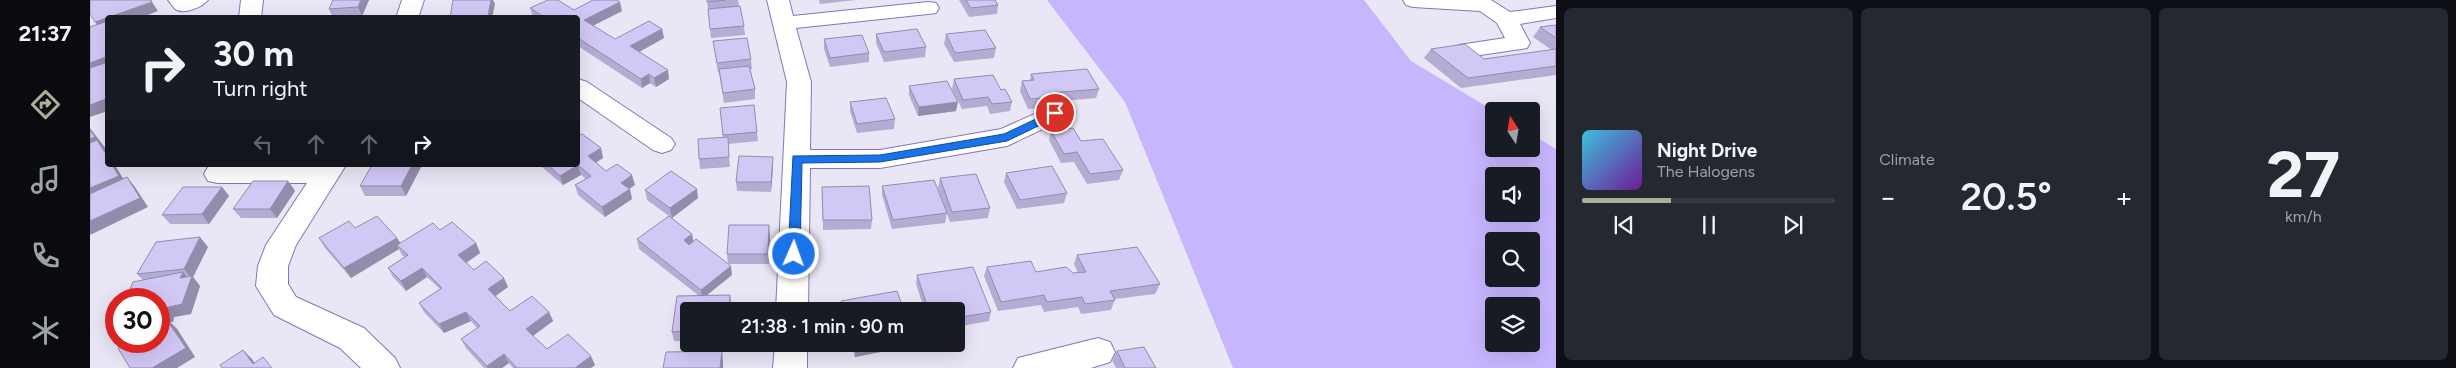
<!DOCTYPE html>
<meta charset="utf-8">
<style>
body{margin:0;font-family:Figtree,sans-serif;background:#242831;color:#f1f3f6;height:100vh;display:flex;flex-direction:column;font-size:19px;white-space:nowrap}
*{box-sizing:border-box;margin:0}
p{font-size:16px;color:#9ea1a6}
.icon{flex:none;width:28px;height:28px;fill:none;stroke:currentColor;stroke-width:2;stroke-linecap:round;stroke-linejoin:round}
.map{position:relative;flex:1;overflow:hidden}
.sheet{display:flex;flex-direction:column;gap:8px;padding:8px;background:#0d0f14;width:900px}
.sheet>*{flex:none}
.top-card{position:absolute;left:15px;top:15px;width:475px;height:152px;border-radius:5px;box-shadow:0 5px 20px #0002;background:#171b24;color:#f1f3f6;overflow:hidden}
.needle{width:32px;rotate:348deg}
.controls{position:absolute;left:1395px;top:102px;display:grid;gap:10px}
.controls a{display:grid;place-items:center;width:55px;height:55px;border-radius:5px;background:#171b24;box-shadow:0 5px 20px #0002;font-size:25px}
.speed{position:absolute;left:15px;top:288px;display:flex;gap:10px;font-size:25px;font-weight:700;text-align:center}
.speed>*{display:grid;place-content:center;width:65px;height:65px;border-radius:50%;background:#171b24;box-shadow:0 5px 20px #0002;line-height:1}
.speed .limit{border:8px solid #d22;background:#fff;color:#111}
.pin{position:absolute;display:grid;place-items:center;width:42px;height:42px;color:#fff;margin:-21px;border:2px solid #fff;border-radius:50%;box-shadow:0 1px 5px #0007}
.me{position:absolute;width:55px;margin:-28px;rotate:2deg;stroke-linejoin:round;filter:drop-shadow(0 0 4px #0008)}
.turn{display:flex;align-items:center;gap:18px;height:105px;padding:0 25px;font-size:22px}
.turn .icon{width:65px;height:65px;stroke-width:2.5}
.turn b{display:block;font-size:35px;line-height:42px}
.lanes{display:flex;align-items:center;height:48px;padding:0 25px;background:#0003;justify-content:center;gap:25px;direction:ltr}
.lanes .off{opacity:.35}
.big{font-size:38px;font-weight:600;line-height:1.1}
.sheet .widget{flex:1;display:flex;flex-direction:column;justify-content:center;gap:8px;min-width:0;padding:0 18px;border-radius:8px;background:#242831}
.sheet .dial{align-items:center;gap:0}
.dial b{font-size:65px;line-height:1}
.song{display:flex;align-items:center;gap:15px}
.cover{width:60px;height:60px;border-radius:8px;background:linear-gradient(135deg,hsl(190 70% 55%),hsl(280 70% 35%))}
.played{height:5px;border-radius:2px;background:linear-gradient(90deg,#acb09b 35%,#363941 35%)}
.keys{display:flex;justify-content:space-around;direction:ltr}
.heat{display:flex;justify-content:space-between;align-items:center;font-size:28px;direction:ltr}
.sheet .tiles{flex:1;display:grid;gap:8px;grid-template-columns:repeat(3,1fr)}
.trip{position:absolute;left:590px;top:302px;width:285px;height:50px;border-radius:5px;background:#171b24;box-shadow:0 5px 20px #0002;font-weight:600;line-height:50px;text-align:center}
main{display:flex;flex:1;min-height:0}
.tabs{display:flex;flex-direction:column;width:90px;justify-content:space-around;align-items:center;background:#090b0e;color:#9ea1a6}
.tabs .icon{width:35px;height:35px}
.tabs .current{color:#acb09b}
.tabs b{font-size:22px;color:#f1f3f6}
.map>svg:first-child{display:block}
.green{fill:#c7b6fe;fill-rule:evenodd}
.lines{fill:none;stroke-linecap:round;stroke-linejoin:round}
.minor-casing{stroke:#8775bb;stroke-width:2}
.minor{fill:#fff;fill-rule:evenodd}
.wall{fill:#b5acd4}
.shaded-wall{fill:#938cac}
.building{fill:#d2c8f6;stroke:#938cac}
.route{fill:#1a73e8;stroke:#114b97}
</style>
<main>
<nav class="tabs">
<b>21:37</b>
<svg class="icon current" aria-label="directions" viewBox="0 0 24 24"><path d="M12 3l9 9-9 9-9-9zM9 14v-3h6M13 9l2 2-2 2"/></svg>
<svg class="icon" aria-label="music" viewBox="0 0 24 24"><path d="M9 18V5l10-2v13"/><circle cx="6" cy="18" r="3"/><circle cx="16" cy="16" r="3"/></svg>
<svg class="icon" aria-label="phone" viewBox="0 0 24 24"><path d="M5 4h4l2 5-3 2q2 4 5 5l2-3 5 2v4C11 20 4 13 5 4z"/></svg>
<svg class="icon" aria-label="climate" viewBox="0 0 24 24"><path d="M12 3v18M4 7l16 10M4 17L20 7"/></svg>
</nav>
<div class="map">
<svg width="1466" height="368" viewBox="0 0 1466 368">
<rect width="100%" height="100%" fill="#e9e6f5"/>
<path class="green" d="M957 0H1274L1321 61 1404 111V149H1441V134L1466 149V368H1143L1035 102ZM1404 176H1441V214H1404ZM1404 241H1441V279H1404ZM1404 306H1441V344H1404Z"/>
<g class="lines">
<g class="minor-casing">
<g id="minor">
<path d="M78 0H118C113 7 95 14 87 10 83 8 81 3 78 0Z"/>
<path d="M151 0H173L171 18H149Z"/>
<path d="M312 0H334L328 18H306Z"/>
<path d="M677 0H699L703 16 838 2 846 3 849 8 846 13 838 14 706 28 721 82 720 150H790L911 129 965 105 974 107 978 113 974 119 917 146 790 168H720L718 311H686L697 82Z"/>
<path d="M1313 0H1401L1420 12 1466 6V18L1430 24 1440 43 1437 48 1377 57 1369 55 1366 50 1369 45 1415 38 1407 23 1390 11 1323 7 1316 5Z"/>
<path d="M488 79 497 82 581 138 585 144 581 150 572 153 563 150 488 98Z"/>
<path d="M126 165H256L206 245 198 266V284L206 297 274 328 305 358 310 368H271L250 348 184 315 166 286 168 266 176 245 217 183H128L118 181 114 174 118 167Z"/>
<path d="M1008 338 1020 342 1025 352 1020 362 1001 368H923L928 358Z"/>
<path d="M685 344H717V368H683Z"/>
</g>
</g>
<use href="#minor" class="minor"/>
</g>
<g class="wall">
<path d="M279 0 272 16H265L266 18H243L239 9Z"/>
<path d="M617 0H648L649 6 654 26 655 35 621 38Z"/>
<path d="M729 0H766L730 4Z"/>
<path d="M869 0H905L908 5 907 14 879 17Z"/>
<path d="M440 8 532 11 503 26 525 39 572 29 574 38 549 52 579 79 566 87 560 83 552 88 488 46V18L443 17Z"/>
<path d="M1466 25V75L1371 88 1334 58 1341 49 1394 59 1462 50 1443 37 1450 27Z"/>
<path d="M786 34 836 47 835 57 794 62 786 43Z"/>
<path d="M856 34 906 48 904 58 864 62 854 44Z"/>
<path d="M734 39 779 53V62L740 67 734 49Z"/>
<path d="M623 41 661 59 662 69H660L665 89V99L634 103 629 72 628 73Z"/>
<path d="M941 74 1009 89 1006 98 961 102 960 107 938 109 930 91 932 81 940 80Z"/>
<path d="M864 79 911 90 922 102 920 111 900 114 897 106 872 109 862 89Z"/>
<path d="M819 86 866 111 828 116 819 95Z"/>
<path d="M760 102 805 119 804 129 767 133 760 111Z"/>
<path d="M630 108 667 132 668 141 638 144 640 167 610 169 609 159 633 138Z"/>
<path d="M961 131 991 141 1033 170 1029 180 997 184 984 162 971 163 959 140Z"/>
<path d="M511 148 513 158 506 163 516 171 545 185 539 189 542 199 515 217 488 195 485 185 496 179 491 175 473 185 452 167 451 165H488Z"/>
<path d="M332 165 316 196H275L270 186Z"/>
<path d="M683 167 681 192 647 191 646 182Z"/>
<path d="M916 173 977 193 974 203 927 209 914 182Z"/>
<path d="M850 178 900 208 898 218 860 222 848 188Z"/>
<path d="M198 181 205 191 187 218H151L143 209Z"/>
<path d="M792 186 857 213 855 223 802 229 792 195Z"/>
<path d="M132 187 139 196 119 224H80L72 215Z"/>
<path d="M732 187 782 220 781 229 733 230Z"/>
<path d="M555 190 608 198 582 218 557 200Z"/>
<path d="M265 228 307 238 310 243 350 230 386 243 390 253 376 263 384 270 418 287 406 296 420 311 459 312 463 321 443 336 457 349 505 365 501 368H423L419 363 412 368H394L376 348 371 339 387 328 381 321 354 333 334 312 329 303 350 289 337 277 316 291 303 277 298 268 315 257 312 255 309 249 261 278 235 248 229 238Z"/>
<path d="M680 235 679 264H638L637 254Z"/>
<path d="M547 239 604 241 642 275 617 295H640L641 304V311H599V341H584L582 332 608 295 549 249Z"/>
<path d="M118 247 103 277 110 286 101 314 84 317 83 322H80L87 329 105 357 69 325 53 280 47 274Z"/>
<path d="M987 255 1070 284 1065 294 1025 299 1021 310 991 314 988 307 954 312 951 305 908 311 894 276 897 267 946 272 983 273H988L984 264Z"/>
<path d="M827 275 901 312 899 321 866 327V311H835L826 284Z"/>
<path d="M751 301 814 311H751Z"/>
<path d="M761 344H822V346L765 357Z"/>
<path d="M1027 351 1066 368H1026L1022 360Z"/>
</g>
<g class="shaded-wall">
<path d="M271 0H279L272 16 268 7Z"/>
<path d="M401 0H403L405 4 402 18H399L398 16Z"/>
<path d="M62 2 68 11 50 18H18V29L12 31 5 22Z"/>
<path d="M530 2 532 11 496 29 494 20Z"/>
<path d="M572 29 574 38 542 56 540 46Z"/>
<path d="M18 56V76L0 72V63Z"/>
<path d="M578 70 579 79 566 87 564 78Z"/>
<path d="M559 74 560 83 552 88 551 79Z"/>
<path d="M18 98V111L0 117V105Z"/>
<path d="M868 102 866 111 828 116 829 107Z"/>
<path d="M0 128 16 149 18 153V157L0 152Z"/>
<path d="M511 148 513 158 500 166 498 156Z"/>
<path d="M683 157V167L681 192V182Z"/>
<path d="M22 165H25L37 185 0 202V188Z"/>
<path d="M322 165H332L316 196 311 186Z"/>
<path d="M488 165 491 175 473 185 470 176Z"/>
<path d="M542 175 545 185 534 192 531 183Z"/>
<path d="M37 177 45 187 58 207 0 235V221Z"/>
<path d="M198 181 205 191 187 218 180 209Z"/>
<path d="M132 187 139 196 119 224 112 214Z"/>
<path d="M540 189 542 199 515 217 512 207Z"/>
<path d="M607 189 608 198 582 218 580 208Z"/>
<path d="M679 225 680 235 679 264 678 254Z"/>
<path d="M602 234 604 244 596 250 594 240Z"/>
<path d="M110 237 118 247 103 277 110 286 101 314 84 317 83 322H80L87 329 105 357 87 368H62L69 325V313L75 308 93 272 100 281 101 278 94 269Z"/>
<path d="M307 238 313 247 307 245 309 249 261 278 254 268Z"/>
<path d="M386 243 390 253 373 265 368 255Z"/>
<path d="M641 266 642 275 612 299 611 290Z"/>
<path d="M332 268 337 277 316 291 311 281Z"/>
<path d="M414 278 418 287 402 298 398 289Z"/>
<path d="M640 295 641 304V311H639Z"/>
<path d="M376 312 381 321 354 333 349 324Z"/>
<path d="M459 312 463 321 440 338 436 329Z"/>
<path d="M787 344H822V346L765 357V348Z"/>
<path d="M153 350 162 359 168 368 163 364Z"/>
<path d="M632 351 633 360V368H630Z"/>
<path d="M414 354 419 363 412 368H397V366Z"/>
<path d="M501 356 505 365 501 368H485Z"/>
</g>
<g class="building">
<path d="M0 0H61L62 2 5 22 0 14Z"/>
<path d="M243 0H271L268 7 239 9Z"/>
<path d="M363 0H401L398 16 383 18H360Z"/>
<path d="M458 0H468L484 10 503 0H527L530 2 494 20 525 39 559 21 572 29 540 46 578 70 564 78 559 74 551 79 488 38V18H455L440 8Z"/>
<path d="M617 0H636L617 2Z"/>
<path d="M876 0H905L908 5 881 8Z"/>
<path d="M650 6 654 26 620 29 618 9Z"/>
<path d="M265 16 264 18H249Z"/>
<path d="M18 21V56L0 63V27Z"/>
<path d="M1466 25V38L1450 27Z"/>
<path d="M827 29 836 47 794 52 786 34Z"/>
<path d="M895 30 906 48 865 53 856 34Z"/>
<path d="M772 35 779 53 740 58 734 39Z"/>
<path d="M657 38 661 59 627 63 623 41Z"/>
<path d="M1375 44 1394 59 1466 49V66L1378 78 1341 49Z"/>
<path d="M15 63 18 76V98L0 105V68Z"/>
<path d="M659 66 665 89 633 93 629 69Z"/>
<path d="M997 69 1009 89 960 93 962 97 940 99 932 81 944 80 941 74Z"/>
<path d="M903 75 911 90 915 89 922 102 902 104 898 97 873 100 864 79Z"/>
<path d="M857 81 868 102 829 107 819 86Z"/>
<path d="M796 98 805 119 767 124 760 102Z"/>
<path d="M664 105 667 132 633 135 630 108Z"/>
<path d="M983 128 991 141 1013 139 1033 170 1000 174 987 152 974 154 961 131Z"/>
<path d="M0 130 5 137 0 139Z"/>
<path d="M492 134 511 148 498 156 516 171 527 164 542 175 531 183 540 189 512 207 485 185 501 176 488 165 470 176 458 165H488V136Z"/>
<path d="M638 137 639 157 609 159 608 139Z"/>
<path d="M7 140 18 157V165H22L29 176 0 188V143Z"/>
<path d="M649 156 683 157 681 182H646Z"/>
<path d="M282 165H322L311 186H270Z"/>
<path d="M962 166 977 193 930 200 916 173Z"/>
<path d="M581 171 607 189 580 208 555 190Z"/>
<path d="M886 174 900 208 862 212 850 178Z"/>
<path d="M37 177 50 198 0 221V194Z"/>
<path d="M844 180 857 213 803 220 792 186Z"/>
<path d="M163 181H198L180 209H143Z"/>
<path d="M779 186 782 220H733L732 187Z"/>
<path d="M93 187H132L112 214 72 215Z"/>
<path d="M287 216 307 238 254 268 229 238 259 221 265 228Z"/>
<path d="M579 216 602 234 594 240 599 245 606 239 641 266 611 290 547 239Z"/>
<path d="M362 222 386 243 368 255 384 270 396 261 414 278 398 289 420 311 442 296 459 312 436 329 457 349 478 334 501 356 485 368H425L426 367 414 354 397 366 371 339 390 326 376 312 349 324 329 303 352 288 332 268 311 281 298 268 318 255 307 245 343 223 350 230Z"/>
<path d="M639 225H679L678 254H637Z"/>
<path d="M110 237 94 269 47 274 66 242Z"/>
<path d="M1047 247 1070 284 1020 291 1025 300 995 304 992 297 957 302 954 295 911 302 897 267 941 261 946 272 976 267 983 273 996 272 987 255Z"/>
<path d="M883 267 901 312 866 318V311H839L827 275Z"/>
<path d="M93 272 90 278 102 276 92 304 75 308 73 312 69 313V299H36L43 282Z"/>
<path d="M807 291 814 311H754L751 301Z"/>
<path d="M640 295 639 311H599V331L582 332 587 296Z"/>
<path d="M77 320 96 348 62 368H40L28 348 40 341H69V325Z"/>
<path d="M764 344H787L765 348Z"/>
<path d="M1054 347 1066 368H1035L1027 351Z"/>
<path d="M153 350 163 364 173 357 182 368H132L130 365Z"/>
<path d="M632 351 630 368H573L576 352Z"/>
</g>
<path class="route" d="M965 110 969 111V116L917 141 790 162 712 163 710 254 708 257H700L698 254 703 156 790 155 914 134Z"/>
</svg>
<div class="controls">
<a><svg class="needle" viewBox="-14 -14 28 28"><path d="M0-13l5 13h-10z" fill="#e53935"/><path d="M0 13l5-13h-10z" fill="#9ea1a6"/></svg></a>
<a><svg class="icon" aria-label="sound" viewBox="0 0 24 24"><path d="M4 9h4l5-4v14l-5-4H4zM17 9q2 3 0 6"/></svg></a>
<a><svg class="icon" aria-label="search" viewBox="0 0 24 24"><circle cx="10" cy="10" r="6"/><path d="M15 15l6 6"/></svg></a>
<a><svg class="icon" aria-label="layers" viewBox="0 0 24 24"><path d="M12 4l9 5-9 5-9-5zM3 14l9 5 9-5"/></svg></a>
</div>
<div class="speed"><div class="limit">30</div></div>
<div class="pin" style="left:965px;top:113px;background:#d93025"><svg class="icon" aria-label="arrive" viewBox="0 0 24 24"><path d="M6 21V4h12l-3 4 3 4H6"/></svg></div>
<svg class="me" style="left:704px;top:254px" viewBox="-20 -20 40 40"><circle r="17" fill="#1a73e8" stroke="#fff" stroke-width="3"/><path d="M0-11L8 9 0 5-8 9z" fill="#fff"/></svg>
<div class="trip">21:38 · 1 min · 90 m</div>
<div class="top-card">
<div class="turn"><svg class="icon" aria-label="right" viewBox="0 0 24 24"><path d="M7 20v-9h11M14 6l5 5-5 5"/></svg><div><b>30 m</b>Turn right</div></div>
<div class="lanes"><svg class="icon off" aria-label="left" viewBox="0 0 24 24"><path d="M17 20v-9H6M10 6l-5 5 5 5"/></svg><svg class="icon off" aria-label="ahead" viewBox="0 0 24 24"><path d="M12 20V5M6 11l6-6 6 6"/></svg><svg class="icon off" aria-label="ahead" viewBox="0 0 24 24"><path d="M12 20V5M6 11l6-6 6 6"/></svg><svg class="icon" aria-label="right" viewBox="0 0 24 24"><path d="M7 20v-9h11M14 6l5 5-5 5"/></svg></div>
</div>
</div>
<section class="sheet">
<div class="tiles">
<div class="widget">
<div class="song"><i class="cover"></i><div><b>Night Drive</b><p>The Halogens</p></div></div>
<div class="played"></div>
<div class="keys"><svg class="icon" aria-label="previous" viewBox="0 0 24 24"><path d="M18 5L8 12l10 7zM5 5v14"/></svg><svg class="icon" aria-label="pause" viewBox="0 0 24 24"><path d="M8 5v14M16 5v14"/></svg><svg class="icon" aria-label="next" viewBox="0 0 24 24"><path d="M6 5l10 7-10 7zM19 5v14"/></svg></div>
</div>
<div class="widget"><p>Climate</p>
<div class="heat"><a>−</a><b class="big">20.5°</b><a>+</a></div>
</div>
<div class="widget dial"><b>27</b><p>km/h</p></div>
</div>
</section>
</main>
